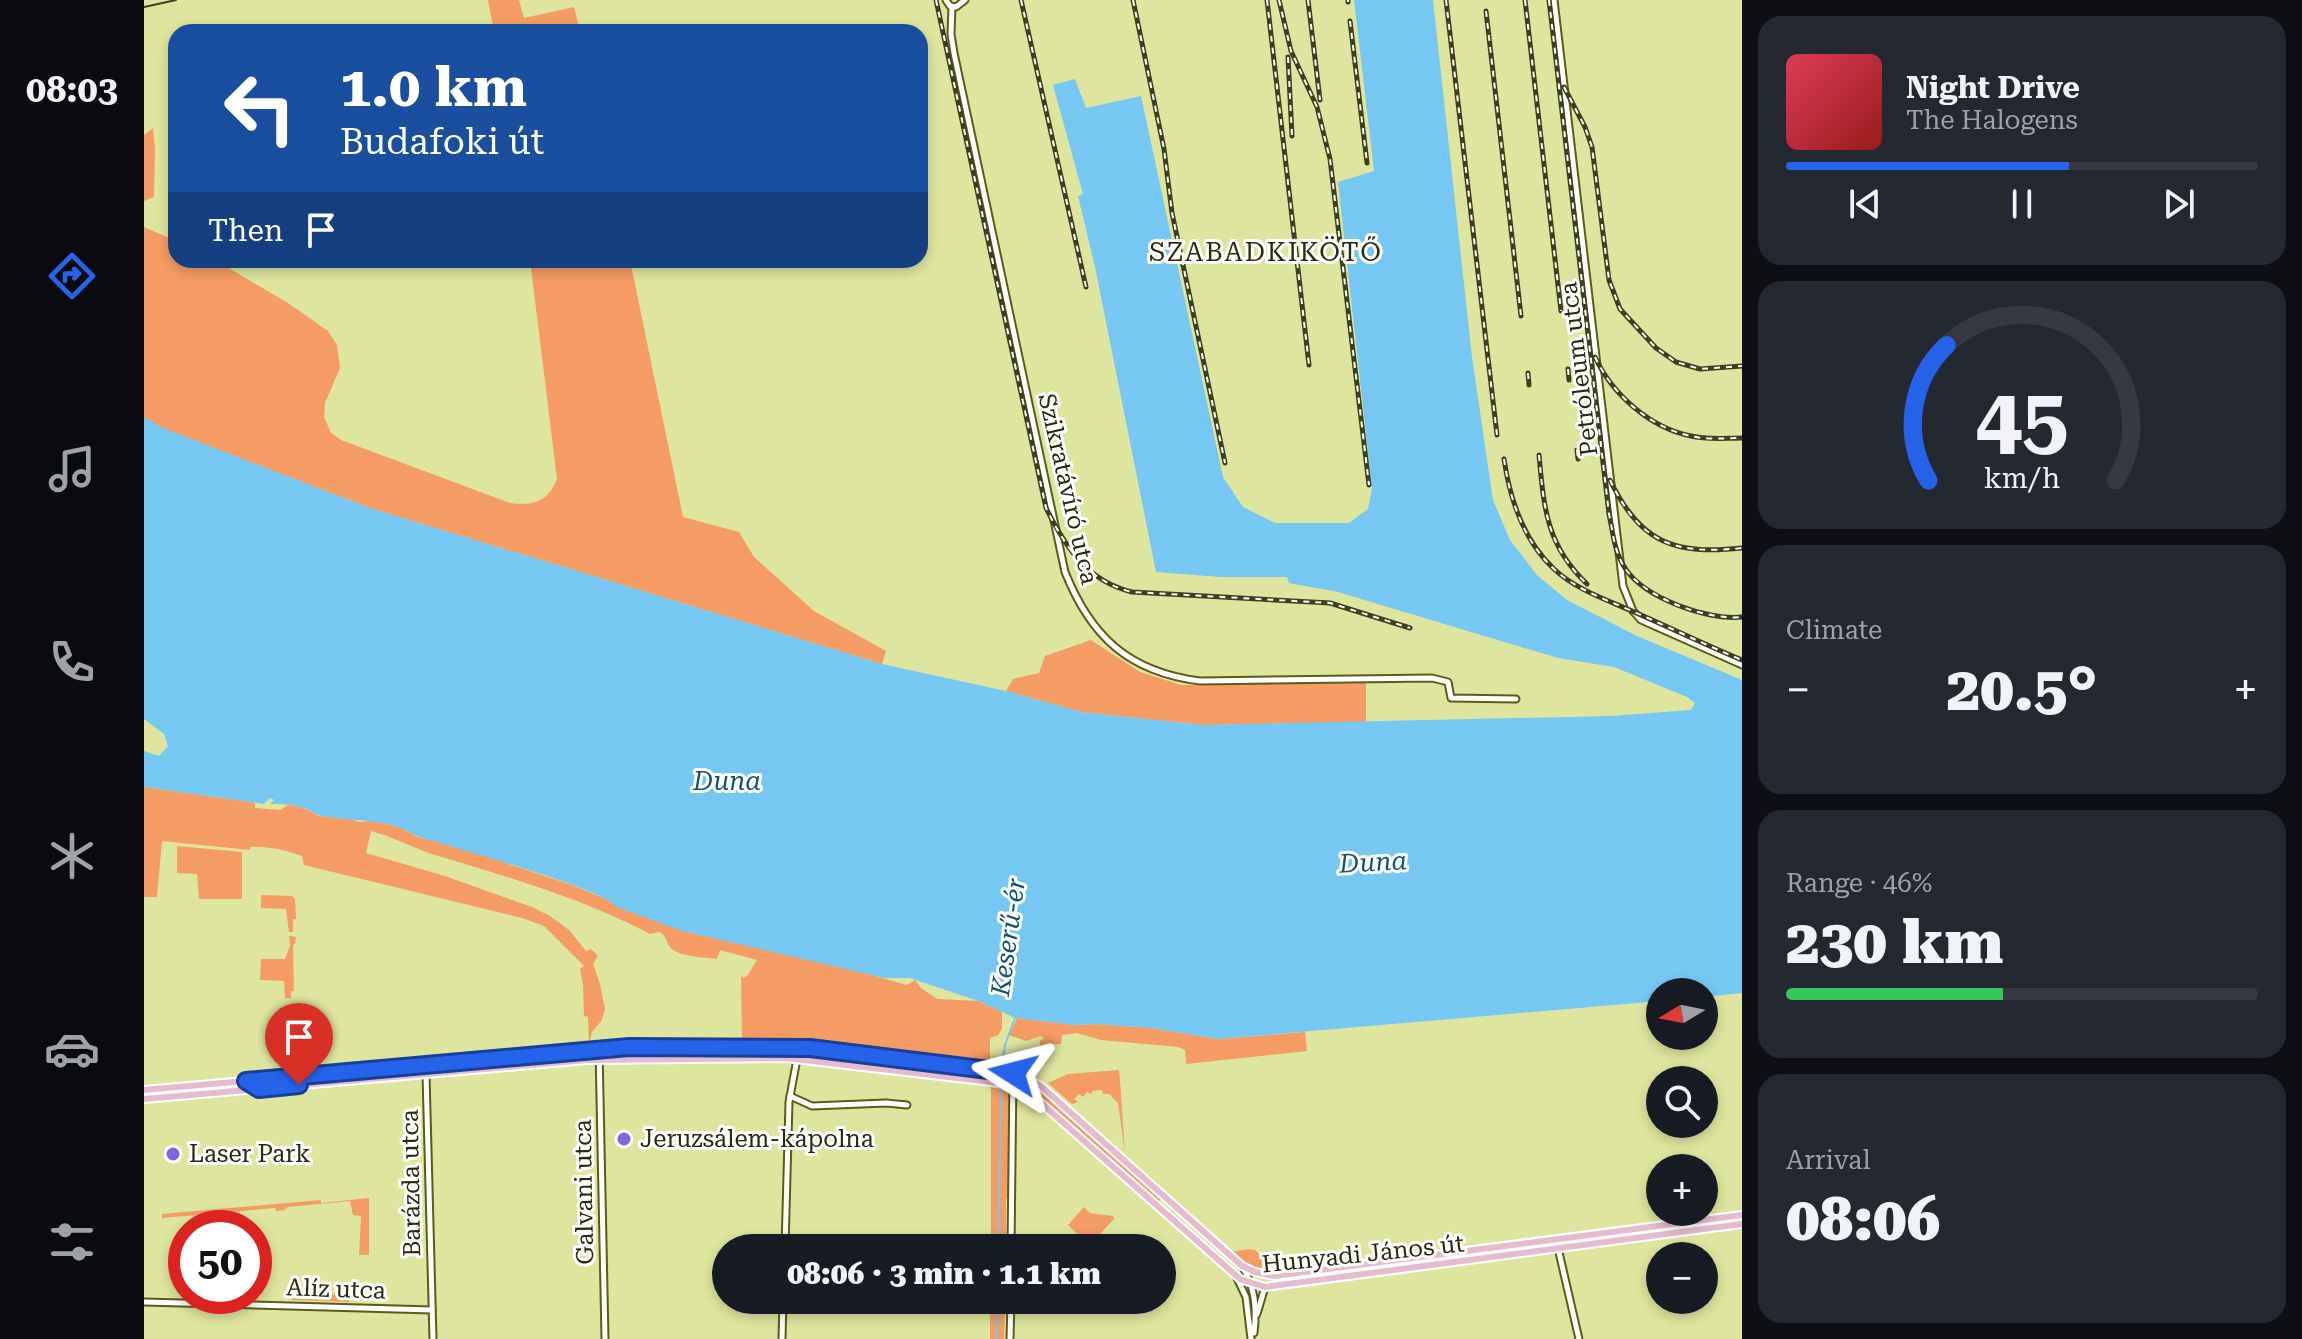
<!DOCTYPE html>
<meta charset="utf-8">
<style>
body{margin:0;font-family:"Roboto Serif",serif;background:#242831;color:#f1f3f6;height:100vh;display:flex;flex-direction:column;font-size:30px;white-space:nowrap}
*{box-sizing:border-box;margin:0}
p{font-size:26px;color:#9ea1a6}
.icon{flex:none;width:44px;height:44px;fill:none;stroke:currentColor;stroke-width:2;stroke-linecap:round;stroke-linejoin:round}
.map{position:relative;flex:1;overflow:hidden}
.details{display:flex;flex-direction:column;gap:16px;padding:16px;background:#0d0f14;width:560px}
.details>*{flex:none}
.top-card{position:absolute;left:24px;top:24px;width:760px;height:244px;border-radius:24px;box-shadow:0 4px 12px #0003;background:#1a4fa0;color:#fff;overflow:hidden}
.needle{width:52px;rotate:260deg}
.controls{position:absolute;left:1502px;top:978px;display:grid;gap:16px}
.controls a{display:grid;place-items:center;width:72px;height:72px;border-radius:50%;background:#171b24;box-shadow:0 4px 12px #0003;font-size:40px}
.speed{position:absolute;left:24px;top:1210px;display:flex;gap:16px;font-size:40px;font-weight:700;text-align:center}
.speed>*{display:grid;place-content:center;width:104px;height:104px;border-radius:50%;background:#171b24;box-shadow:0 4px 12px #0003;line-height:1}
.speed .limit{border:12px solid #d22;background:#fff;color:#111}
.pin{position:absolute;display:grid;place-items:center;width:68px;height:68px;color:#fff;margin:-82px -34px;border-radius:50% 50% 50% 0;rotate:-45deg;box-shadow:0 0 8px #0007}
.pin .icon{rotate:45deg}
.me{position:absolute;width:88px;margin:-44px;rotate:279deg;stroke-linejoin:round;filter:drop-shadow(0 0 6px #0008)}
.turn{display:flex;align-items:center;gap:28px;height:168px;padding:0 40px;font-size:36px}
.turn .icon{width:104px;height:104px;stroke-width:2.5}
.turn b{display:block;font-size:56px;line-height:68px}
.then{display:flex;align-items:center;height:76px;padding:0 40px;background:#0003;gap:16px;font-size:30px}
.big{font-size:60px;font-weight:800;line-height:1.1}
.details .widget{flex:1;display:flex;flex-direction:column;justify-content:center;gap:12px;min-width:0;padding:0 28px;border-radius:24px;background:#242831}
.details .dial{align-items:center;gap:0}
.dial svg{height:208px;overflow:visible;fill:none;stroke:#363941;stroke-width:7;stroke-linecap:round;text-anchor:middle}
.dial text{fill:#f1f3f6;stroke:none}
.song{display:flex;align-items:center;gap:24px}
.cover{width:96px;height:96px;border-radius:12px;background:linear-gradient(135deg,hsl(350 70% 55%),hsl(0 70% 35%))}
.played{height:8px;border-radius:4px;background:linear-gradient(90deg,#2563eb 60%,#363941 60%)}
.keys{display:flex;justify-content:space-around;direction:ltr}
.heat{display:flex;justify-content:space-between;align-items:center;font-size:44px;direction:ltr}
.charge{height:12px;border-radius:6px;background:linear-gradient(90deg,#34c759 46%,#363941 0)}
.trip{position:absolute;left:568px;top:1234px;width:464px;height:80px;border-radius:40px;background:#171b24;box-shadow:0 4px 12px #0003;font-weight:800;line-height:80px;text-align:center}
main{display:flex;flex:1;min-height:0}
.dock{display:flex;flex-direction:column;width:144px;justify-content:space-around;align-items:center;background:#090b0e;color:#9ea1a6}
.dock .icon{width:56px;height:56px}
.dock .current{color:#2563eb}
.dock b{font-size:36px;color:#f1f3f6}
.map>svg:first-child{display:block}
.green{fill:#f49c63}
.water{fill:#76c8f2}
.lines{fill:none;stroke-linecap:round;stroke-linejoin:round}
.stream{stroke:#76c8f2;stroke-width:2}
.minor-casing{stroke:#595d15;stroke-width:9}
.major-casing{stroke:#fff;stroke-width:10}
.minor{stroke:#fff;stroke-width:5}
.major{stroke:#e6bbcd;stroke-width:6}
.tram{stroke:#3d401e;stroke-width:2}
.rail-casing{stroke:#3d401e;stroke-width:5}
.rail{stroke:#fff;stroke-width:2;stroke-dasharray:6;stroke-linecap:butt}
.route-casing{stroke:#184099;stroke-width:20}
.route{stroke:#2563eb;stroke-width:14}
.poi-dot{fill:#8564df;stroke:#fff;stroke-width:3}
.labels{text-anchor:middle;stroke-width:6;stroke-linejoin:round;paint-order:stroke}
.street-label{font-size:24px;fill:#282a0d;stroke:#fff}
.poi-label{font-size:24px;fill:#282a0d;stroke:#fff;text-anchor:start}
.neighbourhood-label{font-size:26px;letter-spacing:2px;fill:#2c2e09;stroke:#fff}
.water-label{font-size:26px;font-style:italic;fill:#115470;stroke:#fff}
</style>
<main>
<nav class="dock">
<b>08:03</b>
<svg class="icon current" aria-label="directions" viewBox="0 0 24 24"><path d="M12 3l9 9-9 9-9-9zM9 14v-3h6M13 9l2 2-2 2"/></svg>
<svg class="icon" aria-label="music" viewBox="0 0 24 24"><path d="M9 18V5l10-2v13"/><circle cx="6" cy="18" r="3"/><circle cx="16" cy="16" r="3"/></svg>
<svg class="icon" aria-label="phone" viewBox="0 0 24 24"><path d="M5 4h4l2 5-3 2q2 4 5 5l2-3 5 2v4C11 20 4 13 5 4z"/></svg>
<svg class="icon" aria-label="climate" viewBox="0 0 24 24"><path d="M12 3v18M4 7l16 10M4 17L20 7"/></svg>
<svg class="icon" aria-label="car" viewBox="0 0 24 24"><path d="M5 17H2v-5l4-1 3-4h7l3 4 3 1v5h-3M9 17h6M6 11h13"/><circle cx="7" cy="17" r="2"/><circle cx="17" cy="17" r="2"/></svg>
<svg class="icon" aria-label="filters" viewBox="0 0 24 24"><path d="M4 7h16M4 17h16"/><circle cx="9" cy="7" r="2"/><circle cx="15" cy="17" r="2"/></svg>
</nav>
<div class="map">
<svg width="1598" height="1339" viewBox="0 0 1598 1339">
<rect width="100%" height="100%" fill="#dee59e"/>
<g class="green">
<path d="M344 0H375L380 18 430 7 436 32H350Z"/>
<path d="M9 128 11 149 10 197 0 201V135Z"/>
<path d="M0 227 32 241V260H71L144 303 184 331 193 345 196 368 181 403 180 417 187 433 197 440 366 503C389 506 404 502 413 479L386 260H486L539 517 595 532 610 557 670 611 742 651 738 664 226 508 18 428 0 417Z"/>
<path d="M947 640 996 672 1037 685 1222 683V722L1059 725 937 712 862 691 869 679 895 673 901 656Z"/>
<path d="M0 787 106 802 111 803V808L136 810 144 805 156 806 175 816 205 818 215 822 228 821 255 827 274 837 314 847 428 885 538 931 699 967 763 985 771 980 777 988 793 999 834 1001 858 1012V1029L854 1035 846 1038V1064L666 1042H598L597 974 599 978 603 976 613 960 576 950 573 959C563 958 533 956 527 948 522 942 523 937 516 932L506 934C441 899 364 877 291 855 270 848 249 837 227 831L222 853 301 876 388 907 406 916 425 930 442 951 447 949 454 956 449 964 456 984 461 1009 458 1020 448 1032 445 1046 444 1017 440 1016 439 984 436 969 440 966 400 926 378 918 160 865 158 856C142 850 123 846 106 847V850L18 841 13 897H0Z"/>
<path d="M33 846 98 852V899H55L53 874 33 873Z"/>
<path d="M117 895 148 896 151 899 152 919H149V932H145L142 909 117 908Z"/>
<path d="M145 936 152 937 151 944 149 945 150 991H147V998H141L140 981 116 980 117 959H141L146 945Z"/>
<path d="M873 1018 931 1025 953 1024 1006 1028 1075 1039 1161 1032 1163 1051 1042 1064 1041 1050 1034 1047 957 1040 933 1033 918 1035 917 1044 896 1046V1040L900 1039 897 1036 882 1041 865 1035Z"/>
<path d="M518 1050 643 1051 649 1055 514 1056V1052Z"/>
<path d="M668 1054 839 1071 861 1075V1080L667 1057Z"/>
<path d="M975 1070 976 1080 981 1153 974 1103 965 1094H959L958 1090 948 1091V1094L943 1092 939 1097 935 1094 930 1099 934 1102 928 1104 904 1083 924 1074Z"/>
<path d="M847 1087 864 1091 865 1198 862 1199V1248H847Z"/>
<path d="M897 1090 1018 1197 1015 1202 892 1094Z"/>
<path d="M225 1198V1255H215L217 1216 209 1215 206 1201 144 1207 143 1210 142 1206 141 1210 132 1211 131 1208 18 1218V1214L177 1200V1203Z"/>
<path d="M940 1207 946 1213 969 1216 970 1219 952 1238 962 1247 967 1246 968 1248H948L924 1225Z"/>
<path d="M1105 1249 1111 1250 1118 1257V1271L1108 1268 1087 1252Z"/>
<path d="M148 1293 206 1295V1302L148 1300Z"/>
<path d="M852 1307H861L860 1339H846V1310H851Z"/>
</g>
<path class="water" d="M1210 0H1289L1328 357 1349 500 1366 540 1393 575 1423 600 1493 636 1598 680V993L1560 997V992H1516V1001L1075 1039 1006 1028 953 1024 931 1025 871 1018 834 1001 766 978H740L538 931 473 907C458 888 310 848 279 838 269 835 261 829 251 826 227 819 203 821 179 816 171 815 165 809 157 807 147 804 136 804 126 804L130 800 126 798 120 804 0 787V751L15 756 24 746 20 734 0 719V417L19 428 226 508 738 664 862 691 937 712 1060 725 1466 716 1547 710 1551 703 1543 697 1470 667 1414 658 1194 592 1145 583 1143 577H1076L1012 572 951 267 934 196 939 194 909 85 931 79 942 108 997 96 1079 477 1099 507 1131 523H1205L1224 509 1228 488 1194 182 1230 171Z"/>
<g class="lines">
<g class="stream">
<path d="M858 1066 861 1045 871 1018"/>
<path d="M854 1248 857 1089"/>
<path d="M853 1339 854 1300"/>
</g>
<g class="minor-casing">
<g id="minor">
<path d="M802 0 806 6 812 7 821 0"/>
<path d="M1410 0 1479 586 1489 611 1497 620 1598 665"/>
<path d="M808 7 807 34 810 53 921 572C947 637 985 672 1056 681L1288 678 1304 682 1307 698 1372 699"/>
<path d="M455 1049 461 1339"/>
<path d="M282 1074 289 1339"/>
<path d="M646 1096 668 1106 742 1103 763 1105"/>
<path d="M641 1248 645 1102 653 1059"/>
<path d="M867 1248 869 1073"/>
<path d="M1414 1248 1435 1339"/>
<path d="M1098 1266C1111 1287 1113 1308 1110 1333"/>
<path d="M1092 1276 1102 1297 1107 1339"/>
<path d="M0 1302 288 1310"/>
<path d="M1113 1314 1121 1287"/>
<path d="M638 1339 639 1300"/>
<path d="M866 1339 867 1300"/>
</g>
</g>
<g class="major-casing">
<g id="major">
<path d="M0 1090 485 1047 655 1048 853 1070 877 1076 897 1086 1098 1266 1111 1272 1130 1276 1598 1215"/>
<path d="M0 1099 443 1060 642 1058 856 1083 879 1090 889 1096 1096 1279 1121 1287 1598 1224"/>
</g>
</g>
<use href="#minor" class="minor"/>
<use href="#major" class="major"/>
<path class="tram" d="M0 7 32 0"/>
<g class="rail-casing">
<g id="rail">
<path d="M792 0 902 508C922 548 943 581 988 592L1186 603 1266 628"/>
<path d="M877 0 942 287"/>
<path d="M989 0 1020 149 1028 213 1081 463"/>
<path d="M1123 0 1165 365"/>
<path d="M1135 0 1147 51 1173 107 1186 159 1225 485"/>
<path d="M1164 0 1176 100"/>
<path d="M1204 0V2"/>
<path d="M1302 0 1353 435"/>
<path d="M1381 0 1417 311"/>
<path d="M1405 0 1465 514C1469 532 1470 552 1481 568 1500 598 1564 621 1598 617"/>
<path d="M1342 11 1377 316"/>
<path d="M1206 21 1223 163"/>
<path d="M1144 57 1148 136"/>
<path d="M1420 87 1441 127 1448 147 1465 280 1476 309 1512 348 1532 362 1556 369 1598 366"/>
<path d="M1451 357C1468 394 1506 428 1547 436 1563 440 1581 438 1598 438"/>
<path d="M1424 369 1425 380"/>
<path d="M1384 373 1385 385"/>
<path d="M1433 450 1434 459"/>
<path d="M1395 455C1400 508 1402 545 1443 584"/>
<path d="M1360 459C1366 500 1379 540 1410 569 1433 591 1469 602 1497 615 1531 630 1564 646 1598 660"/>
<path d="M1466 480C1496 543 1530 555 1598 548"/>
</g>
</g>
<use href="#rail" class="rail"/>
</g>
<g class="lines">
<g class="route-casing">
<path id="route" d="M155 1085 115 1089 102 1081 485 1047 666 1048 869 1073"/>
</g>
<use href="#route" class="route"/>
</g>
<g class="poi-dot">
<circle cx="480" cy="1139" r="8"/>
<circle cx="29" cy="1154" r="8"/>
</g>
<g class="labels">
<g class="street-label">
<text transform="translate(1435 369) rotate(-97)" y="8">Petróleum utca</text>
<text transform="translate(924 489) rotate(77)" y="8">Szikratávíró utca</text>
<text transform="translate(267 1183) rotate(-91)" y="8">Barázda utca</text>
<text transform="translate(440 1192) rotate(-91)" y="8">Galvani utca</text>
<text transform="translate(1219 1254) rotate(-6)" y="8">Hunyadi János út</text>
<text transform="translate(192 1289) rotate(2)" y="8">Alíz utca</text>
</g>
<g class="poi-label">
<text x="496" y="1147">Jeruzsálem-kápolna</text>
<text x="45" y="1162">Laser Park</text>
</g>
<g class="neighbourhood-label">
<text x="1122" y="261">SZABADKIKÖTŐ</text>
</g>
<g class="water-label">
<text x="583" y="790">Duna</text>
<text transform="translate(1229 862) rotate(-3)" y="9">Duna</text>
<text transform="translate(864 937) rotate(-82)" y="9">Keserű-ér</text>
</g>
</g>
</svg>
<div class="controls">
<a><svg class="needle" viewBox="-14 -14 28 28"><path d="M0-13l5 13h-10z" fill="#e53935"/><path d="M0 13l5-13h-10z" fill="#9ea1a6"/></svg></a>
<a><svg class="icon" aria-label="search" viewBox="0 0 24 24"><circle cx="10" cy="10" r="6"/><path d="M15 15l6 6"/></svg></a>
<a>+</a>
<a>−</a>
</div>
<div class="speed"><div class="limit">50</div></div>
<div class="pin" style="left:155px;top:1085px;background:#d93025"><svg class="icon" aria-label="arrive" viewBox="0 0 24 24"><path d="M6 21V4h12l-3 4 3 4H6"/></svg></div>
<svg class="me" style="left:869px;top:1073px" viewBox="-20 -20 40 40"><path d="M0-17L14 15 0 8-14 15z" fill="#2563eb" stroke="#fff" stroke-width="4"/></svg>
<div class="trip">08:06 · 3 min · 1.1 km</div>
<div class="top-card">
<div class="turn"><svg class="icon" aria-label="left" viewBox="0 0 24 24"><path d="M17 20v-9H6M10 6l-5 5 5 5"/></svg><div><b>1.0 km</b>Budafoki út</div></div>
<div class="then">Then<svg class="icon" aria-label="arrive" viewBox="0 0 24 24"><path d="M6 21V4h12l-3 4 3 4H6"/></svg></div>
</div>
</div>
<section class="details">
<div class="widget">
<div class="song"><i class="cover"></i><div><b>Night Drive</b><p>The Halogens</p></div></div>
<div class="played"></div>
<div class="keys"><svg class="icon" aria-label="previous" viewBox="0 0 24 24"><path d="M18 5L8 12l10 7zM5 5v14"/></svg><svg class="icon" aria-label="pause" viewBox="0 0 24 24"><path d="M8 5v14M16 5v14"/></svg><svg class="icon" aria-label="next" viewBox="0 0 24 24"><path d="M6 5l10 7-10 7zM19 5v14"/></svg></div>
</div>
<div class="widget dial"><svg viewBox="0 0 100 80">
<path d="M14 69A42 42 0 1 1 86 69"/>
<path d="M14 69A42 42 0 0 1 21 17" stroke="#2563eb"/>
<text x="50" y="56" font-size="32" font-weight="700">45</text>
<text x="50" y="72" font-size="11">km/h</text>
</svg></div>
<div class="widget"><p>Climate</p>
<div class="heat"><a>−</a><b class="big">20.5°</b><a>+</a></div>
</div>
<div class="widget"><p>Range · 46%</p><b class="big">230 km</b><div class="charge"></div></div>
<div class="widget"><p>Arrival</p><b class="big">08:06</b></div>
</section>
</main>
